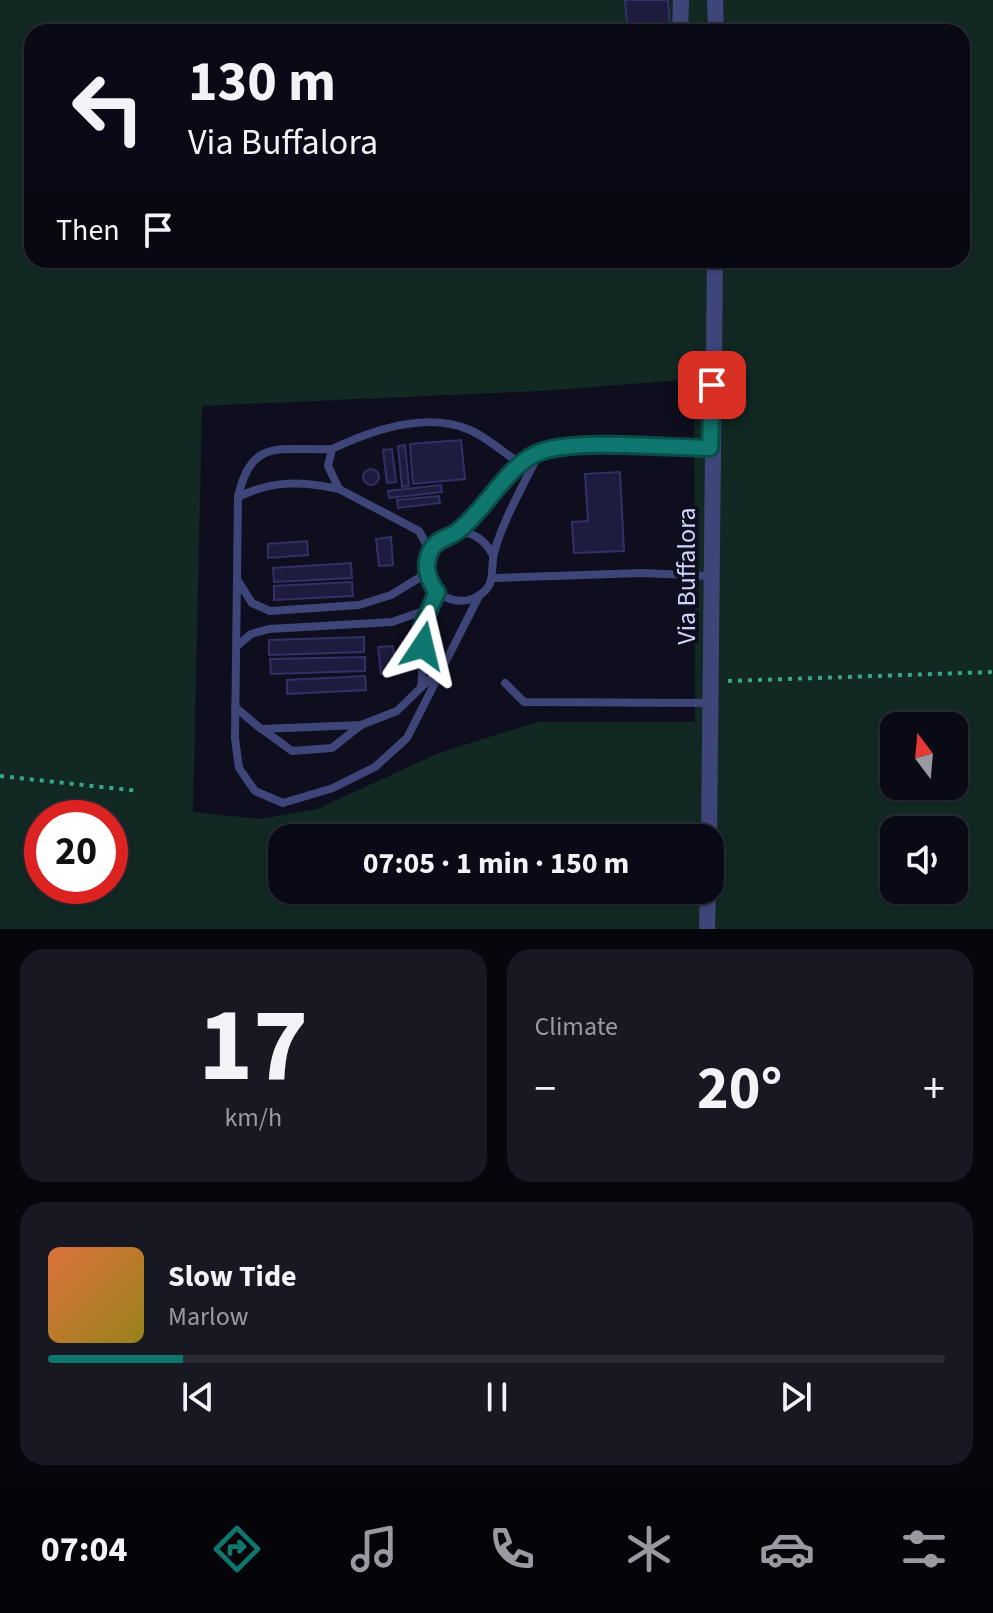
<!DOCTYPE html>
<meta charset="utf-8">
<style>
body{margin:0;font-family:"Source Sans 3",sans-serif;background:#181823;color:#f1f3f6;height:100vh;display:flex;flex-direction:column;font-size:30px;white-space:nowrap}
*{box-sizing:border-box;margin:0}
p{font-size:26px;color:#999aa1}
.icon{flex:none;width:44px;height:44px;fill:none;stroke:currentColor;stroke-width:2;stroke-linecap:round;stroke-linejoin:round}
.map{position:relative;height:929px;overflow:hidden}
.sheet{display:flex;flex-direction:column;gap:20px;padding:20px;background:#06060c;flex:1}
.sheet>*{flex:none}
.top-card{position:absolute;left:24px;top:24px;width:946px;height:244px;border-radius:24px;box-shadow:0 2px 6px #0004,0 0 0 2px #2a2b35;background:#0a0a16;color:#f1f3f6;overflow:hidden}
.needle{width:52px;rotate:344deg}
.fabs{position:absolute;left:880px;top:712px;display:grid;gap:16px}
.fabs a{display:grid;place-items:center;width:88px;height:88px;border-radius:16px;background:#0a0a16;box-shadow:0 2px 6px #0004,0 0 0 2px #2a2b35;font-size:40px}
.speed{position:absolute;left:24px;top:800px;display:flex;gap:16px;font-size:40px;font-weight:700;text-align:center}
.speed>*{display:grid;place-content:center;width:104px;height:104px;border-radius:50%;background:#0a0a16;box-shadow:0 2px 6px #0004,0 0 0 2px #2a2b35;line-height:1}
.speed .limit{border:12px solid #d22;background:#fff;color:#111}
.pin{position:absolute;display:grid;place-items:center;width:68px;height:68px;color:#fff;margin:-34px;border-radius:16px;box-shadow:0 4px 12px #0006}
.me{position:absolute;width:88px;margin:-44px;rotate:10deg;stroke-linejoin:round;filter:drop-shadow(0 0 6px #0008)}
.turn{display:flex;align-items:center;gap:28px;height:168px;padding:0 32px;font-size:36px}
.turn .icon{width:104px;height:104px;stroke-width:2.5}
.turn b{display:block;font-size:56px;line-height:68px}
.then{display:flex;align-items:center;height:76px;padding:0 32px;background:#0003;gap:16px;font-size:30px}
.big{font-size:60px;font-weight:700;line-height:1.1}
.sheet .tile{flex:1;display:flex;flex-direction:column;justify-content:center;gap:12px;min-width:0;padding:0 28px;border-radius:24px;background:#181823}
.sheet .dial{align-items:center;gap:0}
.dial b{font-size:104px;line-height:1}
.song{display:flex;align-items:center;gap:24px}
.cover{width:96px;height:96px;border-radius:12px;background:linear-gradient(135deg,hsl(20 70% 55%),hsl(50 70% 35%))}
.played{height:8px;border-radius:4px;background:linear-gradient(90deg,#0f766e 15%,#2a2b35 15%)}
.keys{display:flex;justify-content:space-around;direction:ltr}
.heat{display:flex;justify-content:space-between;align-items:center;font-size:44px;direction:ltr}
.sheet .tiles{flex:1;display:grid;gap:20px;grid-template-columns:1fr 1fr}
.tile:last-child{grid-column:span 2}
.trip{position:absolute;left:268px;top:824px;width:456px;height:80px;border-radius:24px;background:#0a0a16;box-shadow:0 2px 6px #0004,0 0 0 2px #2a2b35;font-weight:700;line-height:80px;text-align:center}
.tabs{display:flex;height:128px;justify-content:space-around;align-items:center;background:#040409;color:#999aa1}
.tabs .icon{width:56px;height:56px}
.tabs .active{color:#0f766e}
.tabs b{font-size:36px;color:#f1f3f6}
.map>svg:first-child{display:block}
.green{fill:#122823;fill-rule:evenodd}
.building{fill:#1d1c3e;stroke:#323067;stroke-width:2}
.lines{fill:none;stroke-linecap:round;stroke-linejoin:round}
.path{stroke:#39a68c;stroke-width:4;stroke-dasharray:4 6;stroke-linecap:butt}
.lane{stroke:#3e4679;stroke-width:8}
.street{stroke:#3e4679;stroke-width:16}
.route-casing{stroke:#0a4d48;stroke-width:20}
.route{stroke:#0f766e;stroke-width:14}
.labels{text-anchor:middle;stroke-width:8;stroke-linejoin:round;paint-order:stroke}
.street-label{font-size:26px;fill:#d0d3fb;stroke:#0e0e1e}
</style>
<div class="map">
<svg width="993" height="929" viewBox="0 0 993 929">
<rect width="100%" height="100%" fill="#0e0e1e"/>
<path class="green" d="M0 0H993V929H0ZM32 32H962V260H32ZM694 379 695 722H537L439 753 317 809 261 819 193 812 202 406 541 391ZM894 726H954V786H894ZM42 818H110V886H42ZM894 830H954V890H894ZM282 838H710V890H282Z"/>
<g class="building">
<path d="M625 0H668L670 29 628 32Z"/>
<path d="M461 440 465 479 413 484 410 444Z"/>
<path d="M405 445 409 486 402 487 398 446Z"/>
<path d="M392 449 396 482 387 483 383 450Z"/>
<circle cx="371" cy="477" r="8"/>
<path d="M620 472 624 551 574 553 572 522 588 521 585 474Z"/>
<path d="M441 485 442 492 389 498 388 491Z"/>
<path d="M439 496 440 503 398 508 397 500Z"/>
<path d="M391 537 393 565 379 566 376 539Z"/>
<path d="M307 541 308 555 268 558V544Z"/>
<path d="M351 563 352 578 274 582 273 568Z"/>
<path d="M352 582 353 596 274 600V586Z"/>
<path d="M364 637V652L269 655V640Z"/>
<path d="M393 646 396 673 381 674 378 647Z"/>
<path d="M365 657V671L271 674 270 659Z"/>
<path d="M365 676 366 690 287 694V680Z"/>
</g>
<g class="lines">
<g class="path">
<path d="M728 681 993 672"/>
<path d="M0 776 139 791"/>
</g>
<g class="lane">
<path d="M332 449C280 451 251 437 238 497L235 738 239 768 255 791 283 803 333 788 375 767 407 738 479 596"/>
<path d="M238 497C273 480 302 481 339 489"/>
<path d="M457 533C478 511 515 461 542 451 576 439 653 448 692 448"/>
<path d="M430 551 419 531 339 489 328 466 332 449C372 430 427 411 470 430 488 438 505 454 522 465"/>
<path d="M493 555C461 497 395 566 442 595 453 602 467 603 478 596 497 585 490 570 494 553 503 519 525 483 540 451"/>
<path d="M493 578 642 573 709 576"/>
<path d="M238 581 252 603 270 611 359 605 391 595 427 573"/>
<path d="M237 646 251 634 269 629 392 622 429 609 437 592"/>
<path d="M505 683 524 702 710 703"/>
<path d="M421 687C425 661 418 634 429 609"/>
<path d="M235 707 261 729 361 725 397 711 442 667"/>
<path d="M262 729 292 751 332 748 361 725"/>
</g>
<g class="street">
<path d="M715 0 716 32"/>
<path d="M680 32 681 0"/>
<path d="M709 838 715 260"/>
<path d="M707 929 708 890"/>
</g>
</g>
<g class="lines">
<g class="route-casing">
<path id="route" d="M423 646 422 626 437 592C428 580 423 567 430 552 436 538 448 539 458 531 487 509 508 462 543 451 581 439 668 448 710 448L712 385"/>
</g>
<use href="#route" class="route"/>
</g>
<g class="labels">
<g class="street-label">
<text transform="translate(686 576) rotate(-90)" y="9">Via Buffalora</text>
</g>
</g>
</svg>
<div class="fabs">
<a><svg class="needle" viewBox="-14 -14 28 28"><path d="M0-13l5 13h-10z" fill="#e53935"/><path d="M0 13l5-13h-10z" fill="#999aa1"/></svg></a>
<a><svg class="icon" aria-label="sound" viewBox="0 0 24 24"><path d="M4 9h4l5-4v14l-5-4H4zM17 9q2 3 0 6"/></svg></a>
</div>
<div class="speed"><div class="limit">20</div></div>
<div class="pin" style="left:712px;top:385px;background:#d93025"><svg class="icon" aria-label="arrive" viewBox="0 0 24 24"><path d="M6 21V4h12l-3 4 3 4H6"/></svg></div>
<svg class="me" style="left:423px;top:646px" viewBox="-20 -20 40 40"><path d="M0-17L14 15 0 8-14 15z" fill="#0f766e" stroke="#fff" stroke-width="4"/></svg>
<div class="trip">07:05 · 1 min · 150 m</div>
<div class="top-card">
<div class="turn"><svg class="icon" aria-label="left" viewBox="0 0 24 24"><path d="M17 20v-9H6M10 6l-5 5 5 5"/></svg><div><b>130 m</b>Via Buffalora</div></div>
<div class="then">Then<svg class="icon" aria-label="arrive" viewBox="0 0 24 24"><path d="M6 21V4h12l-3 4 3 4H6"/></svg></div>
</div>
</div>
<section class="sheet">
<div class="tiles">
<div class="tile dial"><b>17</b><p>km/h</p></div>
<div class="tile"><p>Climate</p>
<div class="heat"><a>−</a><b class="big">20°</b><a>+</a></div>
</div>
<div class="tile">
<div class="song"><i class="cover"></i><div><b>Slow Tide</b><p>Marlow</p></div></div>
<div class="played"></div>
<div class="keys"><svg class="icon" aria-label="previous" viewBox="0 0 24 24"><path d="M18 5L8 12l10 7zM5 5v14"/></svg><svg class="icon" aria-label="pause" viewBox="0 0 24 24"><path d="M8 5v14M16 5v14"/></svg><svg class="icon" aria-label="next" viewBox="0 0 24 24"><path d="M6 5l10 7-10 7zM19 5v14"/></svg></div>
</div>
</div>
</section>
<nav class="tabs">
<b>07:04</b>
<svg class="icon active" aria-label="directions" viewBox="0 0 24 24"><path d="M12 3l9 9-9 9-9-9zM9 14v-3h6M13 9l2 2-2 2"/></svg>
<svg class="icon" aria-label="music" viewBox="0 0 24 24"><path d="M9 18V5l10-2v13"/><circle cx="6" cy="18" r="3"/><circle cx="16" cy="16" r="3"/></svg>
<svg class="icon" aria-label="phone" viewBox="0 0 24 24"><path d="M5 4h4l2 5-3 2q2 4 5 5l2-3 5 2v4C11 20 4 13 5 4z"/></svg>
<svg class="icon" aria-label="climate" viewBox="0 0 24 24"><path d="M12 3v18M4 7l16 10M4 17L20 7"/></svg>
<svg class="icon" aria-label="car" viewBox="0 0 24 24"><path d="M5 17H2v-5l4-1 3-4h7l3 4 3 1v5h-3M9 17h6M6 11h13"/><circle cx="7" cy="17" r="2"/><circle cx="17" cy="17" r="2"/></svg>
<svg class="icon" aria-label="filters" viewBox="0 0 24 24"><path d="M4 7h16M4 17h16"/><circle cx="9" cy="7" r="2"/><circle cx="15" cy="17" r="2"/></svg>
</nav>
